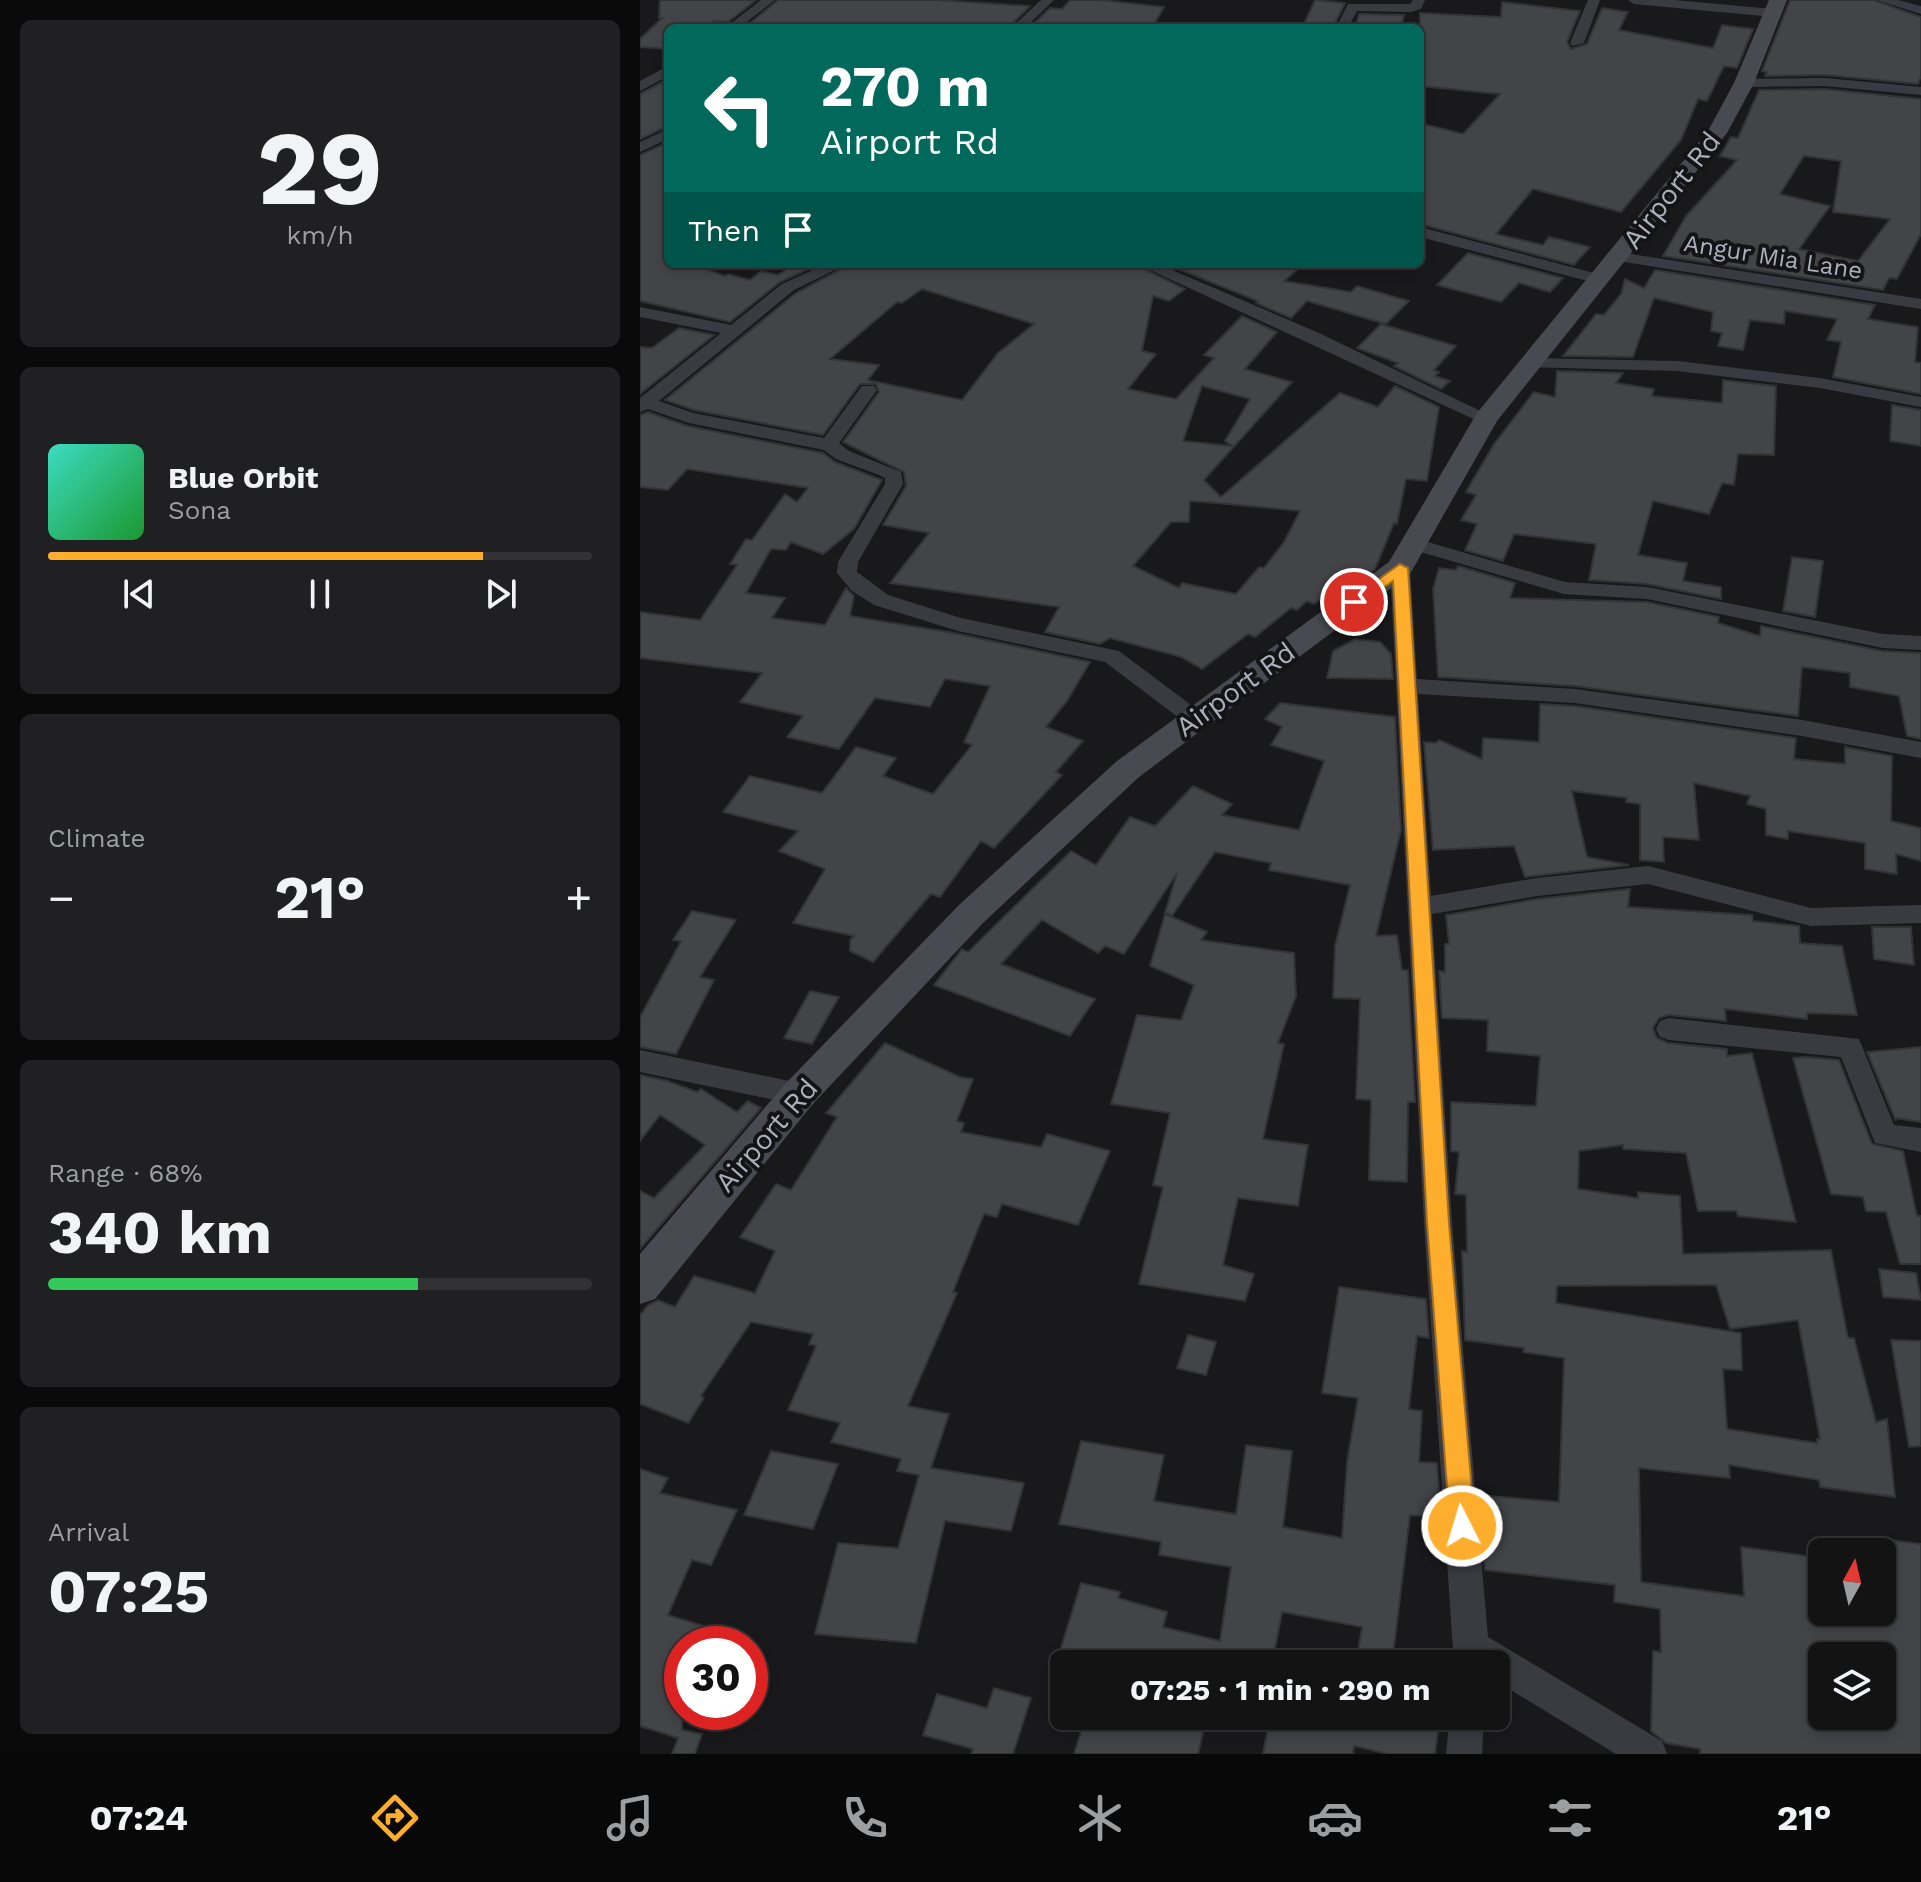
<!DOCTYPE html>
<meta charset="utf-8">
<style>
body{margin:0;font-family:"Work Sans",sans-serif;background:#202022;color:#f1f3f6;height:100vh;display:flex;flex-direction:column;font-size:30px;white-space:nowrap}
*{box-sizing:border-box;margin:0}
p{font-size:26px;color:#9d9ea0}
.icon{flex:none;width:44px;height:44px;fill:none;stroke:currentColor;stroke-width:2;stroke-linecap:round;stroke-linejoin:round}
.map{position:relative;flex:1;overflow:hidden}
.panel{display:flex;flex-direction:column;gap:20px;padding:20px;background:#0a0a0b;width:640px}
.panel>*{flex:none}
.banner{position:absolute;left:24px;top:24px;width:760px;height:244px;border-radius:12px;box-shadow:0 4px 12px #0003,0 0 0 2px #323234;background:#00695c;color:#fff;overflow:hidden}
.needle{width:52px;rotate:8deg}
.buttons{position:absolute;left:1168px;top:1538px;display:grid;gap:16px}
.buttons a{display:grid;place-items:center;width:88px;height:88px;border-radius:12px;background:#131314;box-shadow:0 4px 12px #0003,0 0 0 2px #323234;font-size:40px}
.speed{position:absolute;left:24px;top:1626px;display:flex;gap:16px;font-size:40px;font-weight:700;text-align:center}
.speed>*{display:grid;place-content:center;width:104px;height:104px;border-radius:50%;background:#131314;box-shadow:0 4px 12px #0003,0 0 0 2px #323234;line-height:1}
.speed .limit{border:12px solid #d22;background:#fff;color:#111}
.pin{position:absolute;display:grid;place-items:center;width:68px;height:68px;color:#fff;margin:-34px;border:4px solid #fff;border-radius:50%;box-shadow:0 2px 8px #0007}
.me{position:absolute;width:88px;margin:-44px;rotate:355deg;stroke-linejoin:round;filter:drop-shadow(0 0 6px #0008)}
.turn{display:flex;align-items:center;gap:28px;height:168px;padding:0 24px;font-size:36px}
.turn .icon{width:104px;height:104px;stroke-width:2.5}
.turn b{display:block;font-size:56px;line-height:68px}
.then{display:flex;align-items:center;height:76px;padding:0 24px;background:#0003;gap:16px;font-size:30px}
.big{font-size:60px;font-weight:700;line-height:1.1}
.panel .tile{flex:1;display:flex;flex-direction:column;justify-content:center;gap:12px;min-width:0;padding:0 28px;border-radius:12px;background:#202022}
.panel .dial{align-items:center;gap:0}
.dial b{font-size:104px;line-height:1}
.song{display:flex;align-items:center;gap:24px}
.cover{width:96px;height:96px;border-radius:12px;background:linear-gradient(135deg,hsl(170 70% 55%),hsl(130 70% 35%))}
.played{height:8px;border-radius:4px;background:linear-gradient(90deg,#ffad2d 80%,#323234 80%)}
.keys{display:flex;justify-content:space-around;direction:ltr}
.heat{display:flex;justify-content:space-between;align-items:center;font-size:44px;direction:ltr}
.charge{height:12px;border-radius:6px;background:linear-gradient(90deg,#34c759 68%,#323234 0)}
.trip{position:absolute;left:410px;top:1650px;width:460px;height:80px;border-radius:12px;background:#131314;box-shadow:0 4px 12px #0003,0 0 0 2px #323234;font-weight:700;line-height:80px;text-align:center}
.tab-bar{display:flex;height:128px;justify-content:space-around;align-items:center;background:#080808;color:#9d9ea0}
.tab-bar .icon{width:56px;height:56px}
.tab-bar .current{color:#ffad2d}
.tab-bar b{font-size:36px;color:#f1f3f6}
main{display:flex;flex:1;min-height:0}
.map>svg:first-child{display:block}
.building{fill:#424448;stroke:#323337;stroke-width:2;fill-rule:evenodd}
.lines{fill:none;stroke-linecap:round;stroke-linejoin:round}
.street{fill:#393b41;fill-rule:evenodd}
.secondary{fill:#474a51;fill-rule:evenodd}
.route{fill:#ffad2d;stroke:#a6701d;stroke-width:2}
.labels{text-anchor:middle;stroke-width:8;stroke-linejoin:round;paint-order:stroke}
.far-street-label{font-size:24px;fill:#aab0bc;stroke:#141416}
.street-label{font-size:28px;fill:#aab0bc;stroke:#141416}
</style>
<main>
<section class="panel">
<div class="tile dial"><b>29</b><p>km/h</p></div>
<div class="tile">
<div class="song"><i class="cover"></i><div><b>Blue Orbit</b><p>Sona</p></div></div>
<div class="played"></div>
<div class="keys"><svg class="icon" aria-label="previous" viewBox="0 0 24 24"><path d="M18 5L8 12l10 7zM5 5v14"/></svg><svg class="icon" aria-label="pause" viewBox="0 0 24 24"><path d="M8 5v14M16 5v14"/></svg><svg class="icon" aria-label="next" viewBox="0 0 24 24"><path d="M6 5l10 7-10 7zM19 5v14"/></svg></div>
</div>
<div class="tile"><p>Climate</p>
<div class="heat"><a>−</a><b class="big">21°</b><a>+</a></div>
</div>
<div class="tile"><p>Range · 68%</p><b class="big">340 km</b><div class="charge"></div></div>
<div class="tile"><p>Arrival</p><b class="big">07:25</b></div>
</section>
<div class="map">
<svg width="1281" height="1754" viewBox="0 0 1281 1754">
<rect width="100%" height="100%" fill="#19191b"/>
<g class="building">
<path d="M20 0H116L88 22 73 21 67 28H28V49L0 47V39L22 18H19Z"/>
<path d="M138 0H297L390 6 368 28H134L137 24 110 23Z"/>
<path d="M430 0H461L524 7 512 28H389L410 8 422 9Z"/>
<path d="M675 0 705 3 696 21 697 28H662Z"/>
<path d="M1150 0H1234L1281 17V76L1278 84 1185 75 1125 76 1127 72 1122 71Z"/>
<path d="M862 2 940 11 927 42 931 49 947 44 962 8 988 12 979 30 1073 48 1082 25 1113 29 1097 68 1084 66 1067 101 1058 99 1041 140 981 212 893 189 856 234 903 245 909 237 950 247 934 265 780 224V123L823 134 860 94 780 86V13L861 17Z"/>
<path d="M719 14 764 15 761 28H715Z"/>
<path d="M28 79V126L0 139V94Z"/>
<path d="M1185 89 1281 99V234L1257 279 1249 278 1243 290 1023 256 1046 216 1097 160 1080 156 1091 137 1098 138 1119 90ZM1164 156 1201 161 1193 212 1250 219 1218 261 1159 249 1190 206 1140 194Z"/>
<path d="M28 142V264H51L85 276 88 274 110 280 121 271 138 275 154 264H179L140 282 90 322 0 301V155Z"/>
<path d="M828 253 923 278 910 292 879 283 861 302 797 285Z"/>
<path d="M210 264H494L545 289 529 301 513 296 502 351 516 354 488 389 536 399 574 358 564 355 602 316 637 332 605 369 652 382 564 480 581 497 700 393 738 407 755 386 799 407 787 481 766 479 757 524 754 523 735 569 705 590 698 586 674 604 667 601 657 610 651 608 615 637 608 634 562 669 541 657 470 638 460 644 405 632 419 607 250 583 289 533 243 525 266 486 264 472 203 442 239 392 236 384H220L183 435 54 410 25 400 156 293ZM282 289 394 324 358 353 322 400 228 380 239 365 190 359 257 302 262 303ZM562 386 610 399 585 441 592 446 543 441ZM550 501 588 504 660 511 644 542 624 568 619 567 596 594 542 583 539 588 493 566 531 522H549Z"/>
<path d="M526 264H664L644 281 711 292 717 286 769 301 746 324 667 301 651 318 616 303 618 301Z"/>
<path d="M1015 270 1235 305 1228 319 1278 327 1275 362 1281 363V394L1193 377 1201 342 1187 340 1197 319 1145 311 1144 324 1110 320 1103 350 1078 346 1082 333 1071 331 1073 312 1014 298 993 357 923 356 956 314 964 315 981 294 985 279 1004 288Z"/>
<path d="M741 324 816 346 794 370 799 372 795 376 810 381 801 389 754 366 758 363 717 348Z"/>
<path d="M39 328 74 335 0 394V347L12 348Z"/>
<path d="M917 371 983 373 976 383 1014 389 1012 396 1082 403 1083 380 1136 386 1134 455 1098 454 1094 485 1082 483 1069 514 1013 501 998 555 1047 563 1043 581 1081 587V599L1007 584 949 580 956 544 874 534 863 561 825 550 837 524 821 520 836 495 826 492 854 444 894 392 915 397Z"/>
<path d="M1252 405 1281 410V446L1250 441Z"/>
<path d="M8 412 48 426 183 453 195 462 242 480 214 529 183 554 151 542 146 550 131 549 106 593 145 598 132 618 185 625 206 588 214 596 210 616 314 633 450 662 427 701 406 727 443 741 416 772 422 775 354 848 341 841 300 897 291 894 233 962 210 951V940L214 936 153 923 185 869 139 851 158 831 83 812 110 776 182 793 216 747 256 758 243 776 293 794 332 745 324 742 350 686 305 679 290 707 235 698 199 749 147 737 163 716 100 702 122 673 0 658V612L60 620 97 565 90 564 106 539 112 540 145 494 157 502 168 488 47 469 28 490 0 487V415Z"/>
<path d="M1152 557 1183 561 1175 617 1143 611Z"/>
<path d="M818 566 875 583 870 598 1007 602 1079 617 1078 623 1120 636 1121 626 1242 651 1281 653V739L1267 736 1259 696 1210 687V673L1162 667 1158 716 935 686 798 677 793 589 799 568 816 570Z"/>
<path d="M715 639 740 642 751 654 753 679 687 678 693 651Z"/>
<path d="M640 703 755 717 761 830 736 936 757 935 762 970H768L775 1102H768L767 1182 729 1180 731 1100 716 1099 720 999 693 998 695 946 710 885 629 870 631 863 575 852 532 916 525 913 537 873 484 954 465 946 458 953 402 920 361 964 455 999 430 1036 294 985 322 949 328 952 431 851 456 865 490 817 515 826 553 786 592 804 582 815 659 830 684 761 631 745 642 727 625 719Z"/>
<path d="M900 704 935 706 1156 738 1154 759 1205 764V747L1252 756 1251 821 1281 828V861L1256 854 1257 874 1225 869V843L1148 831V839L1126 835V809L1107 804 1110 796 1054 783 1059 840 1023 837 1024 862 1000 860V804L986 802 987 798 932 791 947 857 989 865 885 877 874 846 793 850 784 742 796 743 799 740 842 759 843 738 899 742Z"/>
<path d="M990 889 988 907 1112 915 1113 921 1159 926 1160 943 1202 946 1217 1015 1167 1013V1019L1085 1009 1086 1021 1029 1015 1019 1018 1013 1028 1017 1038 1028 1043 1087 1049V1056L1112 1053 1156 1222 1098 1216 1096 1211H1058L1046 1153 983 1149V1145L939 1151 938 1189 998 1198V1192L1040 1196 1043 1254 1191 1250 1208 1338H1214L1236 1422 1247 1419 1255 1497 1180 1487 1179 1480 1089 1465 1090 1478 999 1468 1001 1582 1104 1596 1101 1547 1182 1558V1612H1242V1539L1281 1544V1754H1060V1749L1026 1743 1011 1731 1013 1651 1021 1652 1020 1609 974 1602 975 1585 845 1570 839 1495 919 1502 924 1358 883 1352 884 1348 825 1340 822 1251 827 1252 826 1195 815 1194 819 1152 811 1151V1102L896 1106 900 1056 847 1051 848 1020 802 1018 799 971 805 972V944H809L806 915 897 899ZM1076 1285 1090 1329 1158 1320 1180 1439H1177V1443L1087 1429 1083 1369 1102 1370 1101 1333 916 1303 917 1286ZM1182 1656H1242V1716H1182Z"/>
<path d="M52 911 96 920 60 977 74 980 36 1054 0 1047V1017L41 941 33 940Z"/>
<path d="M525 914 567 932 561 940 654 953 656 996 638 1043 644 1044 623 1139 668 1145 658 1206 598 1198 583 1265 614 1274 605 1301 499 1284 523 1187 513 1185 530 1113 471 1104 497 1015 541 1020 554 985 510 966Z"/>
<path d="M1232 927H1271L1274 965 1234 959Z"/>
<path d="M170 991 199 997 172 1044 144 1038Z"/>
<path d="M245 1043 320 1077 333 1079 317 1121 324 1123 321 1132 401 1147 407 1134 470 1151 438 1225 362 1204 357 1217 344 1214 313 1292 317 1293 268 1406 309 1414 291 1468 384 1483 371 1531 305 1521 276 1643 175 1634 198 1543 258 1548 279 1475 257 1471 261 1459 191 1442 200 1423 148 1410 176 1346 169 1344 173 1334 111 1322 61 1396 64 1398 48 1423 0 1404V1315L8 1305 18 1300 35 1307 54 1276 115 1293 135 1251 100 1237 136 1184 151 1190 197 1117 186 1113Z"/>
<path d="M1281 1047V1122L1255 1118 1256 1121 1227 1052Z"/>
<path d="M1167 1057 1199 1060 1232 1144 1263 1151 1277 1216H1281V1264H1260L1246 1212 1226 1211 1223 1197 1191 1194 1153 1058Z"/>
<path d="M0 1075 28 1081 57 1092 61 1089 97 1112 108 1101 121 1108 0 1249V1191L14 1198 65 1145 20 1115 0 1141Z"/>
<path d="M1239 1269 1276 1273 1281 1300 1243 1297Z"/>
<path d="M699 1287 786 1299 789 1338 777 1336 769 1409 782 1411 779 1462 797 1463 801 1518 770 1515 752 1664H716L722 1627 642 1612 634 1654 640 1656 639 1664H416L441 1583 480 1592 478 1598 527 1612 523 1627 580 1641 591 1567 519 1555 521 1542 419 1524 441 1441 524 1455 514 1501 596 1514 606 1445 652 1451 643 1527 702 1538 707 1462 718 1398 682 1393Z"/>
<path d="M548 1335 576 1342 566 1375 537 1368Z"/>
<path d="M1251 1340 1281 1341V1446L1269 1447Z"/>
<path d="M131 1451 198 1464 173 1529 104 1515Z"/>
<path d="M0 1469 28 1478 20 1493 97 1510 71 1565 52 1560 28 1615 106 1639 105 1644H42V1730L62 1734 55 1754H32L38 1738 0 1726Z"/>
<path d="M354 1688 391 1698 373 1754H331L333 1749 283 1735 297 1694 347 1708Z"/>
<path d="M446 1716H567L558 1754H434Z"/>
<path d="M630 1716H800L795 1754H748L714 1746 713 1754H623Z"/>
</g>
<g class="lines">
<g class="street">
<path d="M121 0H135L99 28H85Z"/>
<path d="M401 0H414L385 28H371Z"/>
<path d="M773 0H785L781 9 771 12 717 11 711 22 712 28H700L699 22 708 4H770Z"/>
<path d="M948 0H960L944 43 932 46 930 43Z"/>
<path d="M988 0H1034L1133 9 1139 13 1133 17 994 4Z"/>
<path d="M1237 0H1258L1281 6V14Z"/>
<path d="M28 66V76L0 91V81Z"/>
<path d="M1185 78 1281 87V95L1185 86 1104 87 1097 83 1104 79Z"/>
<path d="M28 129V139L0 152V142Z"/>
<path d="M780 227 965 276 967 279 959 284 780 237Z"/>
<path d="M978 252 1281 299V309L972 260 970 257Z"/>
<path d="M186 264H207L154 290 19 401 53 413 184 438 222 386H234L237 390 199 443 209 451 261 472 263 484 218 562 217 572 248 595 321 618 479 651 563 714 566 719 563 724H547L465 662 318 631 234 605 212 591 197 573 198 562 245 484V478L239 475 196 459 184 450 49 423 8 409 0 412V398L81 333 0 317V307L91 325 142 284Z"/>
<path d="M497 264H518L679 333 855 418 852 422H840Z"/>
<path d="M889 358 1038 361 1180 378 1281 397V407L1180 388 1038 371 883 367 880 363 883 359Z"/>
<path d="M774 538 925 582 1007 587 1243 634 1281 636V650L1243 648 1007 599 924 594 767 548 764 544Z"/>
<path d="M760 562 770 568 777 679 935 689 1162 720 1281 742V758L1162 736 935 703 778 694 791 896 897 878 1008 866 1171 908 1281 905V923L1171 926 1008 884 897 896 792 914 812 1223 848 1637 1022 1741 1027 1754H976L856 1681V1664H814L784 1223 750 568Z"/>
<path d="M1029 1018 1219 1039 1254 1125 1281 1128V1152L1235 1143 1201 1057 1029 1040 1020 1037 1016 1029 1020 1021Z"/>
<path d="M0 1050 159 1083 168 1086 172 1094 168 1102 159 1105 0 1072Z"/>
<path d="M810 1716H844L842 1754H806Z"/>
</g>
<path class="secondary" d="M1129 0H1147L1114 83 1087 133 857 421 770 574 499 777 344 922 172 1105 15 1299 0 1304V1254L146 1083 320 904 477 761 749 562 837 413 1068 131 1094 83Z"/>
</g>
<path class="route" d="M760 564 768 568 809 1223 835 1526 831 1535 822 1538 813 1535 810 1526 787 1223 753 581 720 605H709L707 602Z"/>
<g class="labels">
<g class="far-street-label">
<text transform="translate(1133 257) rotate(9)" y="8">Angur Mia Lane</text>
</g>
<g class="street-label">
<text transform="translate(1031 190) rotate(-52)" y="10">Airport Rd</text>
<text transform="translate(595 689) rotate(-36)" y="10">Airport Rd</text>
<text transform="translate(126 1135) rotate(-49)" y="10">Airport Rd</text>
</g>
</g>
</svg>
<div class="buttons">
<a><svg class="needle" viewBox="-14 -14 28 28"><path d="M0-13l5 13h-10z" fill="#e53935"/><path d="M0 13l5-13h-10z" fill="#9d9ea0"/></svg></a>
<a><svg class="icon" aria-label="layers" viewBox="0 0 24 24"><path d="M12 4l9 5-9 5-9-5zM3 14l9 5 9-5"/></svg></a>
</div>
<div class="speed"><div class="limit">30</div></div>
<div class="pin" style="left:714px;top:602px;background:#d93025"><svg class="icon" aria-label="arrive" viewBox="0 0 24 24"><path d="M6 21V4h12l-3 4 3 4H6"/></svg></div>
<svg class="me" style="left:822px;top:1526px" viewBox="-20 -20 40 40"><circle r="17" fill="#ffad2d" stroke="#fff" stroke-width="3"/><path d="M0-11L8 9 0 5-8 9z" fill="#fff"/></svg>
<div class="trip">07:25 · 1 min · 290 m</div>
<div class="banner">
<div class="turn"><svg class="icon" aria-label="left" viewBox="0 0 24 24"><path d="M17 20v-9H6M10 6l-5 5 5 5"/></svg><div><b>270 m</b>Airport Rd</div></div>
<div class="then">Then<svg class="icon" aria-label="arrive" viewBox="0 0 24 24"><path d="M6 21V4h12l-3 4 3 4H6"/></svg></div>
</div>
</div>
</main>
<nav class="tab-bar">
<b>07:24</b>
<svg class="icon current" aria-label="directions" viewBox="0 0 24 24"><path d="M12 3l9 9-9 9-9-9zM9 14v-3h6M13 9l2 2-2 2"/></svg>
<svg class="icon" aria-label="music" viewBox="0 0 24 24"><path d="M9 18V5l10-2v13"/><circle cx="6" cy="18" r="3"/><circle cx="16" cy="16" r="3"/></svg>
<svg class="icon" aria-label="phone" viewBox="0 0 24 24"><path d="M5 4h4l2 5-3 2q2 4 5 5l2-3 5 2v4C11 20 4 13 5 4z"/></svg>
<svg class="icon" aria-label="climate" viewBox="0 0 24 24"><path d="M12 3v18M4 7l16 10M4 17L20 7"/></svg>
<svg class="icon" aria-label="car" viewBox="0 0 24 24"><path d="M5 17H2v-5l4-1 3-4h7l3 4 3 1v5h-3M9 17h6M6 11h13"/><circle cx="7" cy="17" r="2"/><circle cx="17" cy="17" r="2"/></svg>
<svg class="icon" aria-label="filters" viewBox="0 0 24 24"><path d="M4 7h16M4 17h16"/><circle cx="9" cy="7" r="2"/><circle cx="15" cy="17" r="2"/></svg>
<b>21°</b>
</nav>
